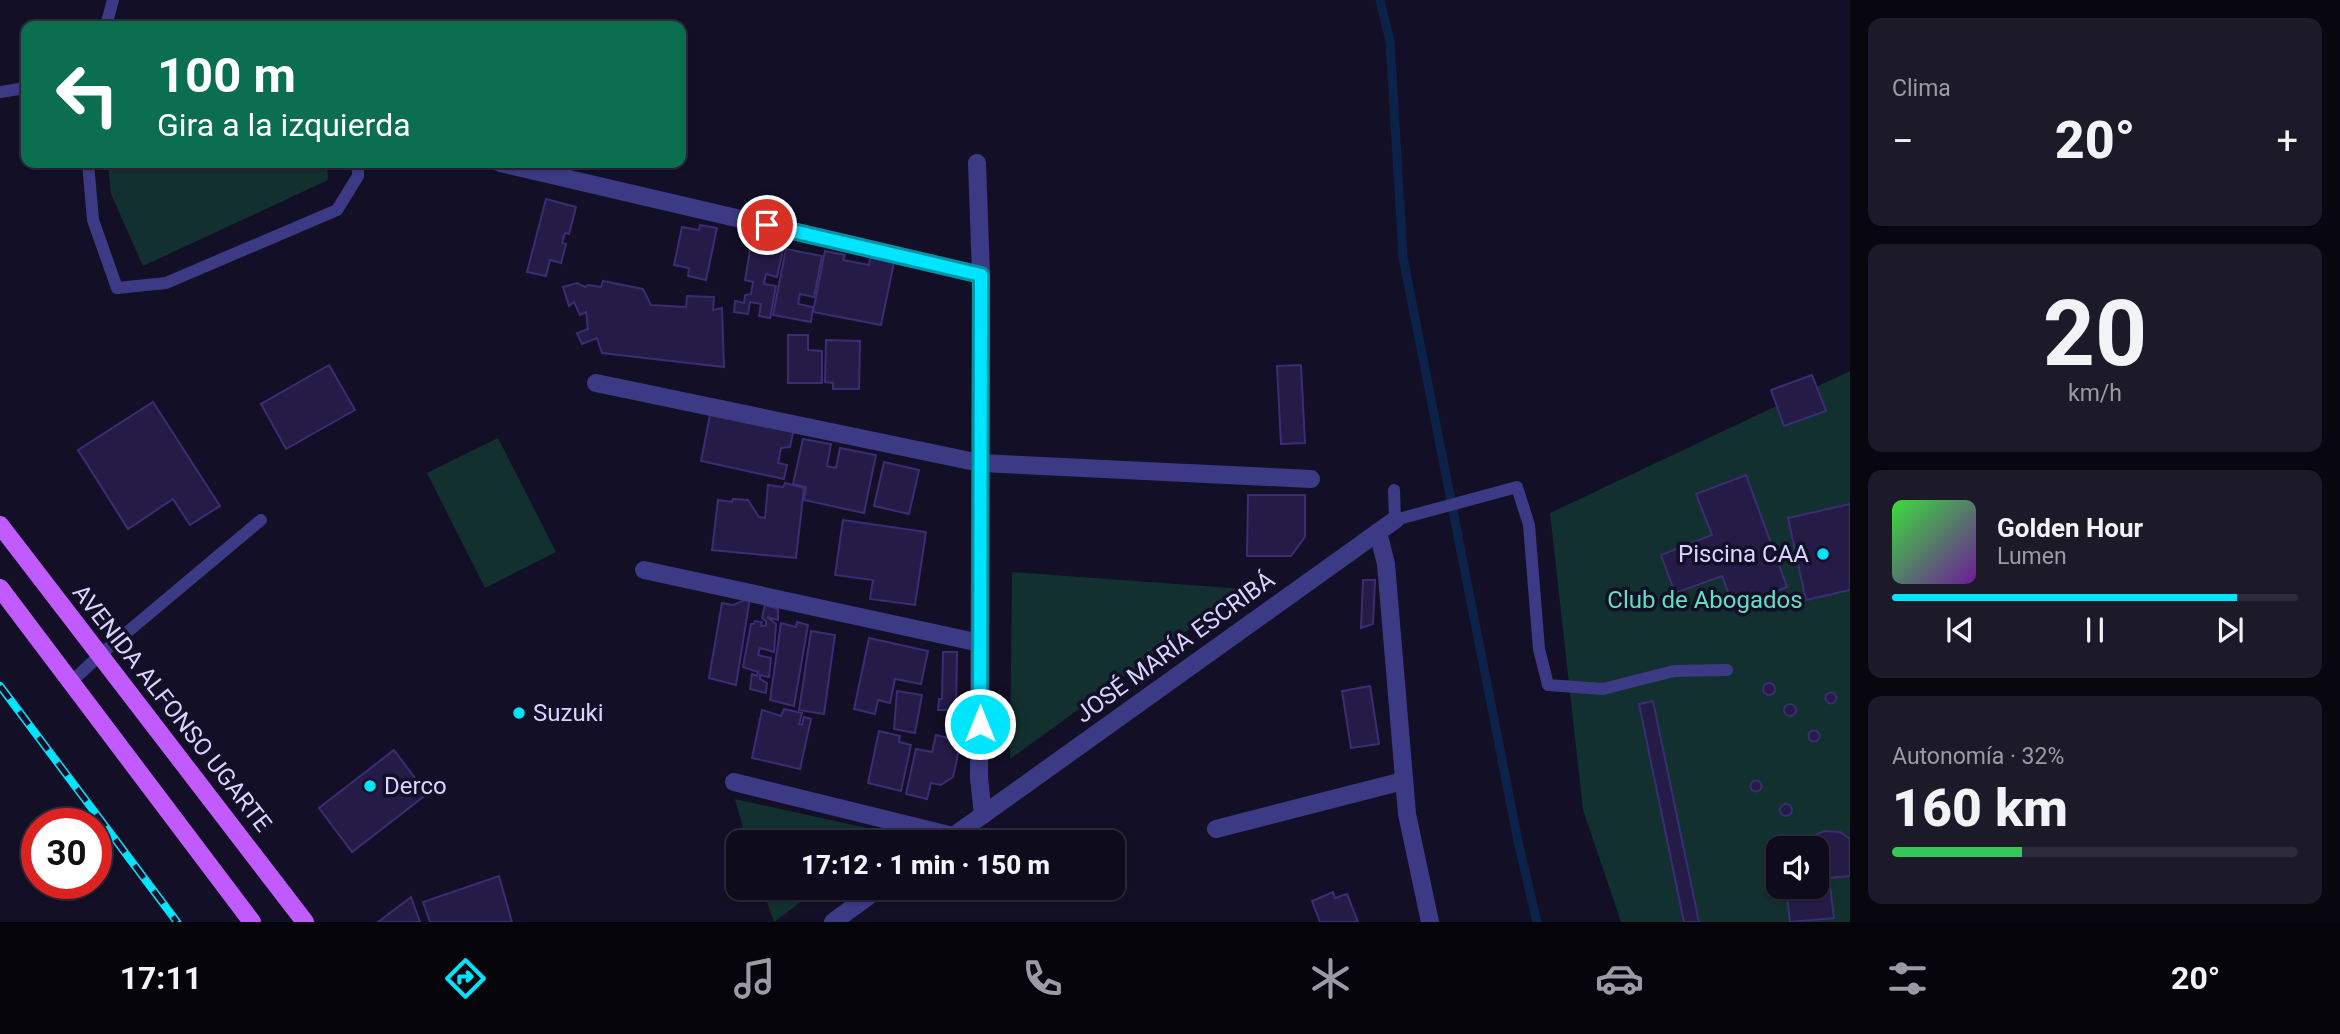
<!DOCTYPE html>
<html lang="es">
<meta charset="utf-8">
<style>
body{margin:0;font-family:Roboto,sans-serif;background:#1c1929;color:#f1f3f6;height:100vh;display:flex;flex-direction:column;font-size:26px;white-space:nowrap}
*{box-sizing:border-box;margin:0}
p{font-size:23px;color:#9b9ba3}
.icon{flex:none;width:38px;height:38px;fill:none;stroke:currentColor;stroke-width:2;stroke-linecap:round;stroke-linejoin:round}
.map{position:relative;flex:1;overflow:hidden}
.drawer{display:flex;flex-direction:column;gap:18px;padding:18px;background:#08060f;width:490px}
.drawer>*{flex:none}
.guide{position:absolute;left:21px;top:21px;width:665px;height:147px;border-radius:14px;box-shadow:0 2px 5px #0004,0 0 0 2px #2e2b3b;background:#0b6e4f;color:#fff;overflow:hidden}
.controls{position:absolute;left:1766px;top:836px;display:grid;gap:14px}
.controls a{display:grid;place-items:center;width:63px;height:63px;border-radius:14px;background:#0e0b1c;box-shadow:0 2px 5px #0004,0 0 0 2px #2e2b3b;font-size:35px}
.speed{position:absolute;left:21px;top:808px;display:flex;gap:14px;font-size:35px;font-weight:700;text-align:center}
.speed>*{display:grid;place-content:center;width:91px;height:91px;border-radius:50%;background:#0e0b1c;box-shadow:0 2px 5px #0004,0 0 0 2px #2e2b3b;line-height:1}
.speed .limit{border:10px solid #d22;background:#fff;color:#111}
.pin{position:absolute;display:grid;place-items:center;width:60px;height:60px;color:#fff;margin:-30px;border:4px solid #fff;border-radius:50%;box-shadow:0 2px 7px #0007}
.me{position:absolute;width:77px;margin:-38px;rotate:0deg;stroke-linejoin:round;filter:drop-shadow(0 0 5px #0008)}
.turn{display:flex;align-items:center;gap:24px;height:147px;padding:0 21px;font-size:32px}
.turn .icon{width:91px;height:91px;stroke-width:2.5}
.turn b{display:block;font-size:49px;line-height:60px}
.big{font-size:52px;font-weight:800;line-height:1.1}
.drawer .tile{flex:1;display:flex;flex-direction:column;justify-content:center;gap:10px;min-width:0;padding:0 24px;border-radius:14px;background:#1c1929}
.drawer .dial{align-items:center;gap:0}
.dial b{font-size:91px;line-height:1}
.song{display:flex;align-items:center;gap:21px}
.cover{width:84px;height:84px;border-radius:10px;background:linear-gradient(135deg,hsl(120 70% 55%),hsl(280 70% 35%))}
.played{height:7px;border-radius:4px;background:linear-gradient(90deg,#00e5ff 85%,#2e2b3b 85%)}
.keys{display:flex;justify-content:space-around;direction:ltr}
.heat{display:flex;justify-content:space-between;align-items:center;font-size:38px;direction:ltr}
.charge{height:10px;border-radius:5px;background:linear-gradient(90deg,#34c759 32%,#2e2b3b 0)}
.trip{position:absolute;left:726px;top:830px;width:399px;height:70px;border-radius:14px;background:#0e0b1c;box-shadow:0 2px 5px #0004,0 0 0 2px #2e2b3b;font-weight:800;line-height:70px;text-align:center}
.tab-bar{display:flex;height:112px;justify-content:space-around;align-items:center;background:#06040b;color:#9b9ba3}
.tab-bar .icon{width:49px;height:49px}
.tab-bar .current{color:#00e5ff}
.tab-bar b{font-size:32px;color:#f1f3f6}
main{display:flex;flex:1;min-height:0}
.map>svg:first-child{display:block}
.green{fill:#12302f;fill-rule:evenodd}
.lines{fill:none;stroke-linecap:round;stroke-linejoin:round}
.stream{stroke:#0c2248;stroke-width:9}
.building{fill:#241b47;stroke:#3b2d73;stroke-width:2}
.lane{stroke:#3d3a85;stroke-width:12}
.street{stroke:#3d3a85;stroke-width:18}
.primary{stroke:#c25bff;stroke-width:18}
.rail-casing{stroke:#00e5ff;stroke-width:8}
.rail{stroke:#130f26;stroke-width:5;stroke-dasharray:16;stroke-linecap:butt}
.route-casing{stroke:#0095a6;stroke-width:18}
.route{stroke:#00e5ff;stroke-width:12}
.poi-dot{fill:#00e5ff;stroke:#130f26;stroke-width:2.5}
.labels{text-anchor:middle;stroke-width:7;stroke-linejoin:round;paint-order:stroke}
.poi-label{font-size:24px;fill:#d9d4ff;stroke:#130f26;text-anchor:start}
.park-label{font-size:24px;fill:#5fe0c0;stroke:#130f26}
.street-label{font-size:24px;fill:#d9d4ff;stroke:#130f26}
</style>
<main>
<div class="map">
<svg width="1850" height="922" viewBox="0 0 1850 922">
<rect width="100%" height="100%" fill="#130f26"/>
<g class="green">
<path d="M108 163H327L328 180 143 266 111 194Z"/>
<path d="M1850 371V922H1621L1583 810 1550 513ZM1778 849H1816V887H1778Z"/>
<path d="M498 438 556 552 485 588 427 473Z"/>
<path d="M1012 572 1245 589 1010 759Z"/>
<path d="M735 799 894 834 883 842H747Z"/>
<path d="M762 887H821L774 922Z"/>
</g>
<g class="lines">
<path class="stream" d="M1380 0 1390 41 1403 257 1519 846 1537 922"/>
</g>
<g class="building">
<path d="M546 199 576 207 569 234 565 233 562 243 566 244 561 263 550 260 546 276 527 272Z"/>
<path d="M700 225 717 228 706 280 688 276 689 268 674 265 682 227 699 230Z"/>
<path d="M751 244 783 250 777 277 766 274 764 284 776 286 770 318 759 316 761 304 750 302 748 314 734 312 735 301 744 303 745 295 751 294 753 282 745 280Z"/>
<path d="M786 249 822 256 814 297 800 294 798 304 813 307 811 322 773 315Z"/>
<path d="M825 251 845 255 843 260 869 265 870 258 894 262 881 325 813 312Z"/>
<path d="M603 281 643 289 651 305 686 307 687 296 714 297 713 310 722 308 724 367 602 353 597 338 582 344 577 333 588 329 586 312 580 315 574 302 569 306 563 287 577 283 585 287 588 285 601 287Z"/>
<path d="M788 335H808V350L822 351V383H788Z"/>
<path d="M826 340 860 341 859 389H833V383L825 382Z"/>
<path d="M329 365 355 410 286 449 261 404Z"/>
<path d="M1301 365 1305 443 1281 444 1277 366Z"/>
<path d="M1812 375 1826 411 1784 426 1771 390Z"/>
<path d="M153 402 220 506 190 525 173 499 128 529 78 450Z"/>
<path d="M711 410 794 428 790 447 781 448 778 463 787 465 784 479 701 461Z"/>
<path d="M803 439 831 444 827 466 836 468 840 448 876 455 864 513 804 500 806 487 793 484Z"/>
<path d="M884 462 919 470 909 514 874 506Z"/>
<path d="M1746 475 1787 587 1734 607 1722 576 1675 593 1661 555 1712 535 1696 494Z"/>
<path d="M785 483 804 488 796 558 712 550 718 500 732 502 733 499 748 500 759 517 765 518 768 485 783 487Z"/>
<path d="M1248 495H1305V537L1291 556H1247Z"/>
<path d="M1850 504V590L1806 600 1788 518Z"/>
<path d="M843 520 926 532 915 605 870 599 873 580 835 575Z"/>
<path d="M1363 580H1375L1373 624 1361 628Z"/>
<path d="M750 598 736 685 709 678 722 603 733 605Z"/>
<path d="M765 605 778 609V620L767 617 776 624 774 652 760 648 758 655 771 658 769 677 760 675V679L767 683 766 693 750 689 752 674 757 676 758 672 743 667 751 624H754L755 621 762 622 761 626H766V621L762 618Z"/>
<path d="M797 622 808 625 794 706 770 700 781 623 796 627Z"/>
<path d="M811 631 835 635 824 714 799 710Z"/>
<path d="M869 638 928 651 921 684 895 679 890 703 878 700 875 714 854 709Z"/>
<path d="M943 652H957L956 710H938L939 699H942Z"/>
<circle cx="1769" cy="689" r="6"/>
<path d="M1370 686 1379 744 1351 748 1342 691Z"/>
<path d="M897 691 922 695 915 733 894 729Z"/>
<circle cx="1831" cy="698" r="5.5"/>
<path d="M1653 701 1699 922H1684L1639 704Z"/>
<circle cx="1790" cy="710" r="6"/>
<path d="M784 709 802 713 799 724 802 725 804 717 811 719 800 769 752 758 762 710 781 716Z"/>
<circle cx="1814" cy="736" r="5.5"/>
<path d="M879 731 900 736 899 742 911 745 901 791 868 783Z"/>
<path d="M936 735 961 741 953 777 941 785 931 783 927 799 906 794 916 749 932 752Z"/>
<path d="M394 750 427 794 352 852 319 808Z"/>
<circle cx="1756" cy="786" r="5.5"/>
<circle cx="1786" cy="810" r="6"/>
<path d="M1824 831 1840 832 1850 839V876L1829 878 1834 918 1790 922 1786 887H1816V849H1801L1806 839Z"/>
<path d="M499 876 512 922H430L423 902Z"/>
<path d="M1333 892 1335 898 1347 894 1358 922H1320L1312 901Z"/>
<path d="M411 897 420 922H378Z"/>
</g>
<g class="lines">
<g class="lane">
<path d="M106 26 113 0"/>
<path d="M0 92 26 88"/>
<path d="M88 163 93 220 117 288 166 283 337 210 358 176V163"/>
<path d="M1394 490 1395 520 1517 487 1529 525 1539 649 1548 685 1603 689 1674 671 1727 670"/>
<path d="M71 682 100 655 261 520"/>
</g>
<g class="street">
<path d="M500 163 981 275"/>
<path d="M977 163 981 275 979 778 983 815"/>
<path d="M596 383 980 463 1311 479"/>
<path d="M1378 532 1386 564 1407 814 1430 922"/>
<path d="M644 570 980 643"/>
<path d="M734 782 953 836"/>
<path d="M1216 829 1403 781"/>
<path d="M945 842 1395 520"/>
<path d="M833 922 881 887"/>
</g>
<g class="primary">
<path d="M0 525 305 922"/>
<path d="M0 588 252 922"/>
</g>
<g class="rail-casing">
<path id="rail" d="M0 686 177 922"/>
</g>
<use href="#rail" class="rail"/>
</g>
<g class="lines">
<g class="route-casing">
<path id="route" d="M767 225 981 275 980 724"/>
</g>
<use href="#route" class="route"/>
</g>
<g class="poi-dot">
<circle cx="1823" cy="554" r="7"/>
<circle cx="519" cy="713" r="7"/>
<circle cx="370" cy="786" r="7"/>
</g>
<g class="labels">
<g class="poi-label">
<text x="1809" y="562" text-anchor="end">Piscina CAA</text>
<text x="533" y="721">Suzuki</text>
<text x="384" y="794">Derco</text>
</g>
<g class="park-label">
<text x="1705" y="608">Club de Abogados</text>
</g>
<g class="street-label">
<text transform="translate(1175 647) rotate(-36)" y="8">JOSÉ MARÍA ESCRIBÁ</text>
<text transform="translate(172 708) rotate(52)" y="8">AVENIDA ALFONSO UGARTE</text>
</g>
</g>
</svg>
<div class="controls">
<a><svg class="icon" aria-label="sound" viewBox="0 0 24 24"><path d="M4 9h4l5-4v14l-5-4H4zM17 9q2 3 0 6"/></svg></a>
</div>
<div class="speed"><div class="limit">30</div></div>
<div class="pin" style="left:767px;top:225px;background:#d93025"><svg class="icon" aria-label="arrive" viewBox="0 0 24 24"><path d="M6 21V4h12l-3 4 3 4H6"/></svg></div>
<svg class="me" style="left:980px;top:724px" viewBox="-20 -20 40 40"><circle r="17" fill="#00e5ff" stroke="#fff" stroke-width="3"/><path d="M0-11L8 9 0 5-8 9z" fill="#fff"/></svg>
<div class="trip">17:12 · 1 min · 150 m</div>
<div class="guide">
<div class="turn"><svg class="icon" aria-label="left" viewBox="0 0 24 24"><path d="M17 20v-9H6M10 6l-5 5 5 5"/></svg><div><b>100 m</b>Gira a la izquierda</div></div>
</div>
</div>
<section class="drawer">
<div class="tile"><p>Clima</p>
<div class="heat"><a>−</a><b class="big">20°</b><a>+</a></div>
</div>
<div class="tile dial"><b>20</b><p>km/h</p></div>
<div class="tile">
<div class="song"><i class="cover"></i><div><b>Golden Hour</b><p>Lumen</p></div></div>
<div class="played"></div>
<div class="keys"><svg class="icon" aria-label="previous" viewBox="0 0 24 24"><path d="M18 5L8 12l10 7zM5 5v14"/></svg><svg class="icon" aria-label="pause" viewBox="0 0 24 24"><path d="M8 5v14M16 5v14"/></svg><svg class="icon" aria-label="next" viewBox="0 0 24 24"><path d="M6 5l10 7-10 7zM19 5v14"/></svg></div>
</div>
<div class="tile"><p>Autonomía · 32%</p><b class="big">160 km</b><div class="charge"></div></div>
</section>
</main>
<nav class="tab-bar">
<b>17:11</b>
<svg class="icon current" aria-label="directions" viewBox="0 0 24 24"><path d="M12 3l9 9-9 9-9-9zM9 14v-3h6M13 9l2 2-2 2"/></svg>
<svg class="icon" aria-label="music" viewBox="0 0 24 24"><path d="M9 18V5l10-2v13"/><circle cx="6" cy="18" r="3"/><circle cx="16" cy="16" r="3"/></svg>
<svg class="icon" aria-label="phone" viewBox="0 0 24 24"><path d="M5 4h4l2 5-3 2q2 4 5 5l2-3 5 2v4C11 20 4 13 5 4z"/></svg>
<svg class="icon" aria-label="climate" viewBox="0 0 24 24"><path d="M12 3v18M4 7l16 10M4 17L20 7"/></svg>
<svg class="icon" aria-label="car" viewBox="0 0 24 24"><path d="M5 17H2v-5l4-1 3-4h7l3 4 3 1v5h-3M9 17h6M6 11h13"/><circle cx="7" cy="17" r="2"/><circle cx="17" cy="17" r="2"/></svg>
<svg class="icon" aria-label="filters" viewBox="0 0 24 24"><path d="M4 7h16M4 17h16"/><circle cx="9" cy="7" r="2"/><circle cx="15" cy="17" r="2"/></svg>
<b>20°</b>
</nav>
